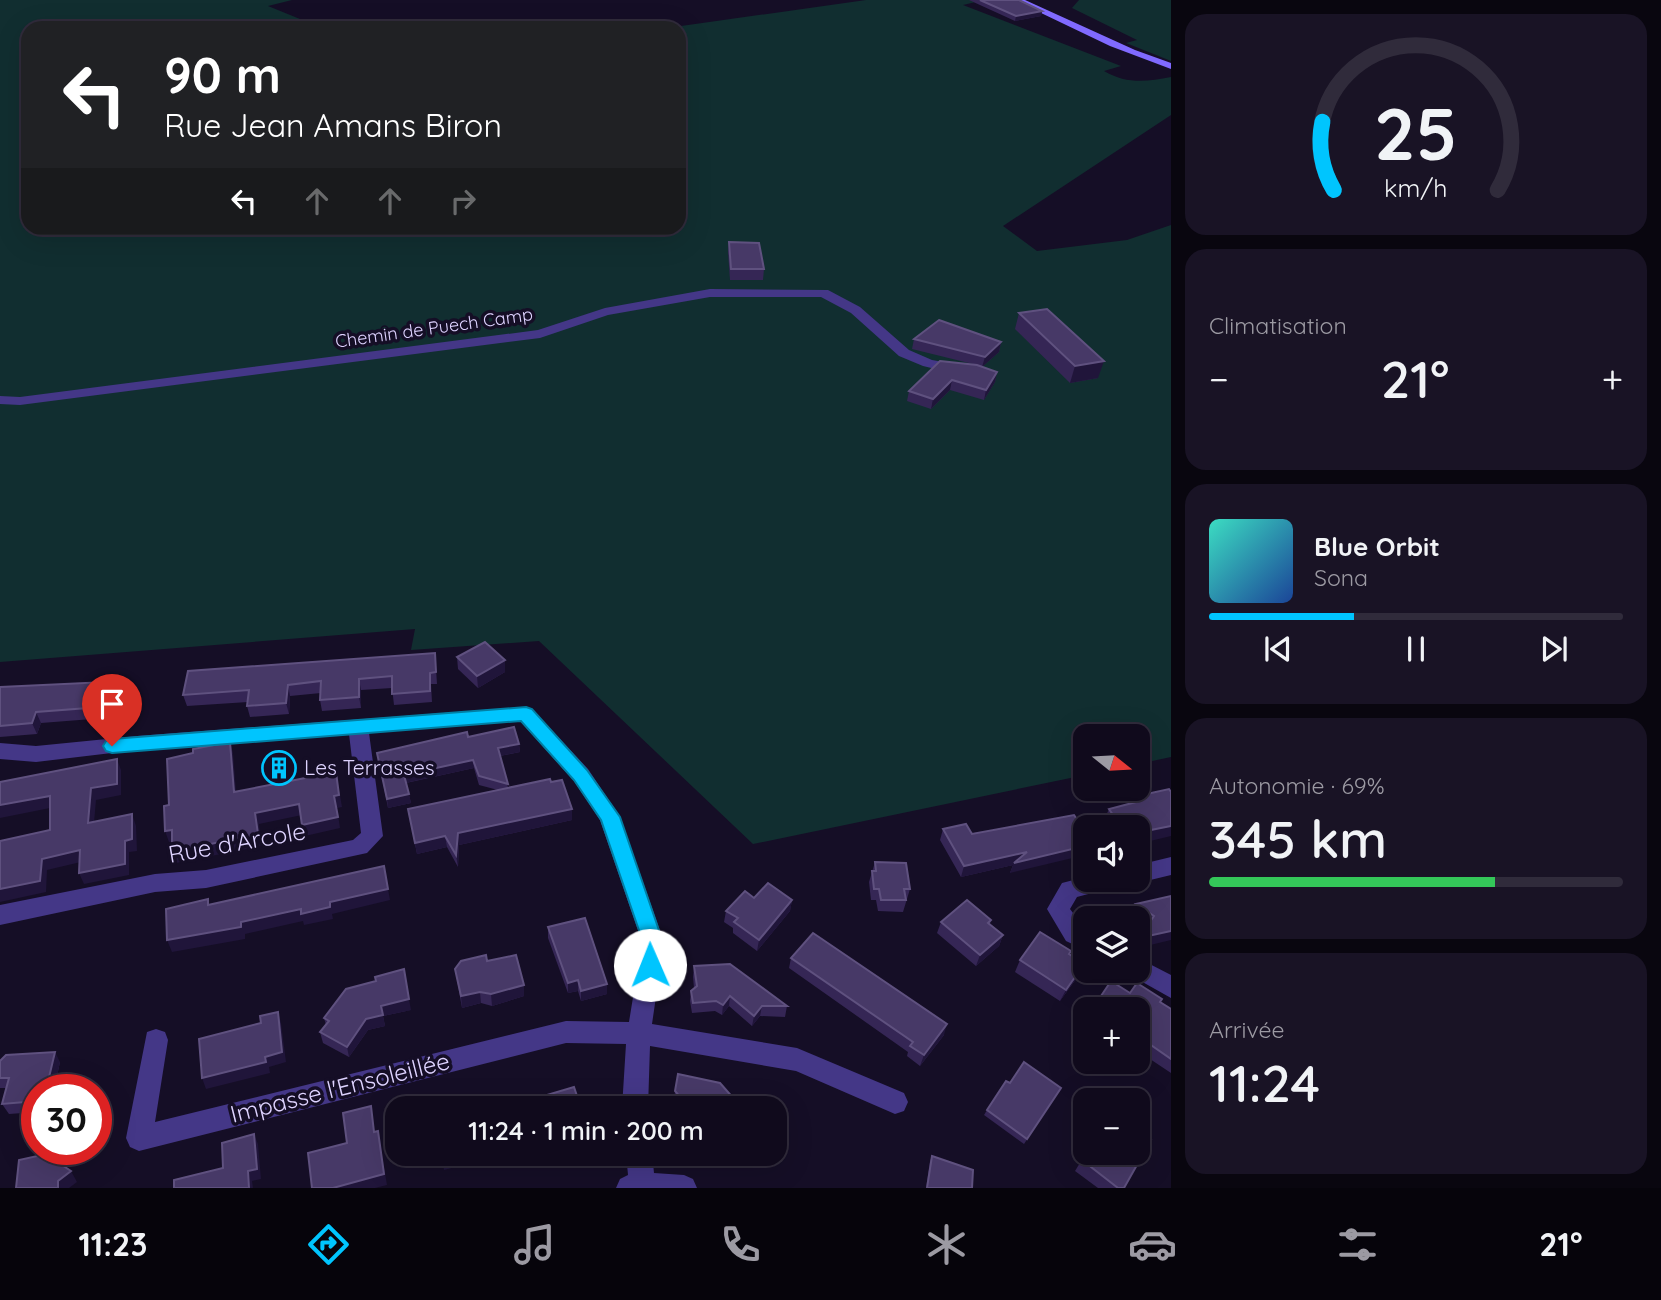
<!DOCTYPE html>
<html lang="fr">
<meta charset="utf-8">
<style>
body{margin:0;font-family:Quicksand,sans-serif;background:#191325;color:#f1f3f6;height:100vh;display:flex;flex-direction:column;font-size:26px;white-space:nowrap}
*{box-sizing:border-box;margin:0}
p{font-size:23px;color:#9c9aa3}
.icon{flex:none;width:38px;height:38px;fill:none;stroke:currentColor;stroke-width:2;stroke-linecap:round;stroke-linejoin:round}
.map{position:relative;flex:1;overflow:hidden}
.side{display:flex;flex-direction:column;gap:14px;padding:14px;background:#09060f;width:490px}
.side>*{flex:none}
.guide{position:absolute;left:21px;top:21px;width:665px;height:214px;border-radius:21px;box-shadow:0 7px 28px #0002,0 0 0 2px #302b3b;background:#202124;color:#fff;overflow:hidden}
.needle{width:46px;rotate:108deg}
.controls{position:absolute;left:1073px;top:724px;display:grid;gap:14px}
.controls a{display:grid;place-items:center;width:77px;height:77px;border-radius:14px;background:#100a1c;box-shadow:0 7px 28px #0002,0 0 0 2px #302b3b;font-size:35px}
.speed{position:absolute;left:21px;top:1074px;display:flex;gap:14px;font-size:35px;font-weight:700;text-align:center}
.speed>*{display:grid;place-content:center;width:91px;height:91px;border-radius:50%;background:#100a1c;box-shadow:0 7px 28px #0002,0 0 0 2px #302b3b;line-height:1}
.speed .limit{border:10px solid #d22;background:#fff;color:#111}
.pin{position:absolute;display:grid;place-items:center;width:60px;height:60px;color:#fff;margin:-72px -30px;border-radius:50% 50% 50% 0;rotate:-45deg;box-shadow:0 0 7px #0007}
.pin .icon{rotate:45deg}
.me{position:absolute;width:77px;margin:-38px;rotate:359deg;stroke-linejoin:round;filter:drop-shadow(0 0 5px #0008)}
.turn{display:flex;align-items:center;gap:24px;height:147px;padding:0 28px;font-size:32px}
.turn .icon{width:91px;height:91px;stroke-width:2.5}
.turn b{display:block;font-size:49px;line-height:60px}
.lanes{display:flex;align-items:center;height:66px;padding:0 28px;background:#0003;justify-content:center;gap:35px;direction:ltr}
.lanes .off{opacity:.35}
.big{font-size:52px;font-weight:600;line-height:1.1}
.side .tile{flex:1;display:flex;flex-direction:column;justify-content:center;gap:10px;min-width:0;padding:0 24px;border-radius:21px;background:#191325}
.side .dial{align-items:center;gap:0}
.dial svg{height:182px;overflow:visible;fill:none;stroke:#302b3b;stroke-width:7;stroke-linecap:round;text-anchor:middle}
.dial text{fill:#f1f3f6;stroke:none}
.song{display:flex;align-items:center;gap:21px}
.cover{width:84px;height:84px;border-radius:10px;background:linear-gradient(135deg,hsl(170 70% 55%),hsl(220 70% 35%))}
.played{height:7px;border-radius:4px;background:linear-gradient(90deg,#00c5fe 35%,#302b3b 35%)}
.keys{display:flex;justify-content:space-around;direction:ltr}
.heat{display:flex;justify-content:space-between;align-items:center;font-size:38px;direction:ltr}
.charge{height:10px;border-radius:5px;background:linear-gradient(90deg,#34c759 69%,#302b3b 0)}
.trip{position:absolute;left:385px;top:1096px;width:402px;height:70px;border-radius:21px;background:#100a1c;box-shadow:0 7px 28px #0002,0 0 0 2px #302b3b;font-weight:600;line-height:70px;text-align:center}
.tabs{display:flex;height:112px;justify-content:space-around;align-items:center;background:#06040b;color:#9c9aa3}
.tabs .icon{width:49px;height:49px}
.tabs .on{color:#00c5fe}
.tabs b{font-size:32px;color:#f1f3f6}
main{display:flex;flex:1;min-height:0}
.map>svg:first-child{display:block}
.green{fill:#112e30}
.lines{fill:none;stroke-linecap:round;stroke-linejoin:round}
.street{fill:#443787;fill-rule:evenodd}
.secondary{fill:#806aff;fill-rule:evenodd}
.wall{fill:#352655}
.shaded-wall{fill:#20153a}
.building{fill:#473967;stroke:#5f517f;stroke-width:2}
.route{fill:#00c5fe;stroke:#0080a5;stroke-width:2}
.labels{text-anchor:middle;stroke-width:7;stroke-linejoin:round;paint-order:stroke}
.far-street-label{font-size:18px;fill:#ded3ff;stroke:#150e26}
.poi-label{font-size:21px;fill:#ded3ff;stroke:#150e26;text-anchor:start}
.near-street-label{font-size:24px;fill:#ded3ff;stroke:#150e26}
</style>
<main>
<div class="map">
<svg width="1171" height="1188" viewBox="0 0 1171 1188">
<rect width="100%" height="100%" fill="#150e26"/>
<g class="green">
<path d="M0 0H292L268 6 322 28H28V228H679V28H667L866 0H978L980 1 963 5 1121 66 1104 71C1126 84 1146 82 1171 77V115L1003 226 1037 251 1127 240 1171 225V757L1138 764V737H1085V775L753 844 539 641 411 650 415 629 0 662Z"/>
<path d="M1079 0H1171V61L1126 43 1137 40 1072 8Z"/>
</g>
<g class="lines">
<g class="street">
<path d="M710 289 828 290 860 307 909 350 932 360 965 366 967 369 960 373H952L923 366 899 356 851 313 821 297H710L608 315 540 338 20 405 0 404V396L20 397 538 330 605 308Z"/>
<path d="M525 707 532 709 588 769 620 817 664 942 652 1024 797 1048 904 1093 908 1102 904 1111 895 1114 796 1071 650 1046 648 1108H622L626 1044 566 1043 139 1151 130 1147 126 1138 147 1032 156 1029 165 1032 168 1040 155 1122 566 1021 629 1022 642 942 600 820 574 781 520 721 369 733 383 836 367 853 206 888 155 892 0 925V905L155 874 206 870 353 840 361 833 349 734 137 750 36 762 0 759V743L36 746 137 736Z"/>
<path d="M1171 857V875L1138 883 1130 880H1138V865Z"/>
<path d="M1085 877V880H1121L1118 886 1077 897 1070 909 1085 929V950L1066 941 1047 909 1062 883Z"/>
<path d="M1138 958 1171 975V998L1130 975 1128 971H1138Z"/>
<path d="M626 1153H652L654 1173 684 1175 693 1179 697 1188H616L620 1179 628 1175Z"/>
</g>
<path class="secondary" d="M1014 0H1025L1135 50 1171 63V69L1110 46Z"/>
</g>
<g class="wall">
<path d="M969 0H1019L1042 11 1041 16 1015 21Z"/>
<path d="M729 242 764 269 763 280H730L728 252Z"/>
<path d="M1019 313 1098 378 1070 383 1015 329Z"/>
<path d="M914 339 1001 342 999 352 982 367 997 372 995 382 984 400 950 390 931 409 907 401 909 391 977 365 912 349Z"/>
<path d="M435 653 437 684H431L432 702 394 705 392 688 361 690V708L322 711 320 700 321 693 290 696 289 714 250 717 247 706 248 702 187 706 183 695Z"/>
<path d="M457 657 505 660V672L478 688 458 669Z"/>
<path d="M0 687 110 693 105 718 41 723 37 734 0 737Z"/>
<path d="M468 737 519 744 520 752 500 756 508 787 551 782 572 820 459 845 458 867 447 847 417 854 408 809 498 790 479 785 474 768 406 783 411 803 388 808 377 753Z"/>
<path d="M1171 792 1144 847 1138 848V828H1109L1104 820 1109 809 1130 804 1133 797Z"/>
<path d="M1074 815 1010 873 1013 865 961 877 940 840 943 829 972 834Z"/>
<path d="M875 862 910 889 903 912 878 911 876 900H871L869 882Z"/>
<path d="M1171 896 1138 948V942L1148 926 1131 914 1136 904Z"/>
<path d="M754 898 792 900 790 911 757 951 733 933V928L724 922 726 911Z"/>
<path d="M991 920 990 924 1003 935 999 946 976 966 937 933 941 922Z"/>
<path d="M548 927 607 984V994L581 1001 578 991 568 993 548 938Z"/>
<path d="M1070 954 1084 964 1079 975 1060 1001 1015 972 1020 960Z"/>
<path d="M791 958 944 1035 920 1066 907 1056 908 1052 789 968Z"/>
<path d="M487 961 524 996 492 1006 481 1003 462 1008 455 969Z"/>
<path d="M694 966 787 1006 785 1017 760 1016 752 1026 729 1006 722 1015 715 1011 692 1013 690 1001 691 991 694 988 693 977Z"/>
<path d="M1111 981 1130 993 1160 1002 1171 1009V1073L1138 1051V1010H1092Z"/>
<path d="M411 1010 383 1016 385 1026 368 1030 349 1057 323 1043 320 1032 326 1025 324 1018Z"/>
<path d="M0 1061 60 1062 54 1090H37V1112L9 1114 2 1104 7 1088H0Z"/>
<path d="M1010 1083 1061 1088 1024 1144 984 1115 987 1110Z"/>
<path d="M675 1091 742 1108H679L674 1102Z"/>
<path d="M1086 1153 1124 1188H1098L1075 1171Z"/>
<path d="M932 1156 972 1188H926L930 1161Z"/>
</g>
<g class="shaded-wall">
<path d="M1042 11 1041 16 1015 21 1016 16Z"/>
<path d="M1001 342 999 352 982 367 985 357Z"/>
<path d="M1104 361 1098 378 1070 383 1075 366Z"/>
<path d="M997 372 995 382 984 400 986 390Z"/>
<path d="M952 380 950 390 931 409 933 399Z"/>
<path d="M505 660V672L478 688 477 676Z"/>
<path d="M359 679 361 690V708L359 697Z"/>
<path d="M106 682 110 693 105 718 101 707Z"/>
<path d="M288 685 290 696 289 714 286 703Z"/>
<path d="M36 712 41 723 37 734 32 723Z"/>
<path d="M230 742 233 753 237 804 234 792Z"/>
<path d="M519 744 520 752 499 756 498 748Z"/>
<path d="M117 759 121 770V795L96 800 93 834 88 823 91 788Z"/>
<path d="M473 760 474 768 405 783 404 775Z"/>
<path d="M336 772 342 807 337 808 340 828 305 836 302 825 334 796Z"/>
<path d="M409 794 411 803 388 808 387 799Z"/>
<path d="M50 796 55 807 0 818V805Z"/>
<path d="M299 804 302 815 259 824 261 846 176 863 172 852 255 813Z"/>
<path d="M572 809V820L459 845 458 867 456 855 458 833Z"/>
<path d="M132 814 136 826 137 851 129 852V875L84 884 79 873 125 841Z"/>
<path d="M1171 826V836L1146 842 1144 847 1138 848V838L1146 831Z"/>
<path d="M172 830 176 841 169 842 165 831Z"/>
<path d="M445 836 447 847 417 854 415 843Z"/>
<path d="M1085 846V855L1010 873 1013 865 961 877 964 866 1027 852Z"/>
<path d="M80 850 85 861 47 870 46 892 0 902V889L42 859Z"/>
<path d="M388 889 390 900 332 914 333 919 304 925 303 921 245 934V939L172 952 167 940 241 922Z"/>
<path d="M792 900 790 911 757 951 759 940Z"/>
<path d="M1171 931V940L1138 948V942L1139 938Z"/>
<path d="M1003 935 999 946 976 966 980 955Z"/>
<path d="M1084 964 1079 975 1060 1001 1066 990Z"/>
<path d="M578 980V991L568 993V983Z"/>
<path d="M607 984V994L581 1001V991Z"/>
<path d="M524 985V996L492 1006 491 994Z"/>
<path d="M480 992 481 1003 462 1008 461 996Z"/>
<path d="M730 996 729 1006 722 1015 723 1005Z"/>
<path d="M409 999 411 1010 383 1016 385 1026 368 1030 349 1057 347 1047 366 1019 381 1006Z"/>
<path d="M762 1006 760 1016 752 1026 754 1016Z"/>
<path d="M278 1012 281 1023 286 1062 269 1067 270 1073 206 1089 202 1078 265 1057Z"/>
<path d="M947 1024 944 1035 920 1066 924 1055Z"/>
<path d="M55 1052 60 1062 54 1090H46Z"/>
<path d="M378 1131 387 1185 375 1188H333Z"/>
<path d="M254 1134 258 1144 261 1179 252 1181 253 1188H249L248 1171Z"/>
<path d="M60 1151 67 1161 66 1174 59 1163Z"/>
<path d="M463 1153H485L468 1157 463 1165 444 1170 442 1160Z"/>
<path d="M71 1171 77 1182 69 1188H58V1181Z"/>
</g>
<g class="building">
<path d="M980 0H1019L1042 11 1016 16Z"/>
<path d="M729 242 759 243 764 269H731Z"/>
<path d="M1047 309 1104 361 1075 366 1019 313Z"/>
<path d="M939 320 1001 342 985 357 914 339Z"/>
<path d="M940 361 977 365 997 372 986 390 952 380 933 399 909 391Z"/>
<path d="M485 642 505 660 477 676 457 657Z"/>
<path d="M435 653 436 672 430 673V691L392 694V676L359 679V697L320 700 321 681 288 685 286 703 247 706 249 690 183 695 188 671Z"/>
<path d="M106 682 101 707 36 712 32 723 0 726V687Z"/>
<path d="M514 727 519 744 498 748 508 784 479 776 473 760 404 775 409 794 387 799 377 753 467 732 468 737Z"/>
<path d="M230 742 234 792 336 772 339 795 334 796 338 817 302 825 299 804 255 813 258 834 172 852V830L165 831 164 806 169 805 167 759 193 753V749Z"/>
<path d="M117 759V784L91 788 88 823 132 814V839L125 841V864L79 873 80 850 42 859 40 881 0 889V841L50 830V796L0 805V782Z"/>
<path d="M550 779 551 782 562 780 572 809 458 833 456 855 445 836 415 843 408 809Z"/>
<path d="M1169 789 1171 792V826L1146 831 1149 835 1138 838V828H1122L1109 809 1136 802 1133 797Z"/>
<path d="M1074 815 1085 831V846L1014 863 1027 852 964 866 943 829 966 824 972 834Z"/>
<path d="M875 862 906 863 910 889H904L906 900H881L879 889H874L872 871H876Z"/>
<path d="M384 866 388 889 330 902V907L301 914V909L241 922V927L167 940 166 909 208 899V905Z"/>
<path d="M768 883 792 900 759 940 734 922 738 918 726 911 745 891 754 898Z"/>
<path d="M1171 896V931L1139 938 1154 916 1136 904Z"/>
<path d="M967 900 991 920 988 923 1003 935 980 955 941 922Z"/>
<path d="M585 918 607 984 581 991 578 980 568 983 548 927Z"/>
<path d="M1040 932 1071 951 1069 954 1084 964 1066 990 1020 960Z"/>
<path d="M813 933 947 1024 924 1055 910 1046 913 1042 791 958Z"/>
<path d="M486 955 487 961 516 955 524 985 491 994 480 992 461 996 455 969 461 961Z"/>
<path d="M730 964 787 1006H762L754 1016 730 996 723 1005 716 1001 693 1003 691 991 697 986 694 966Z"/>
<path d="M404 969 409 999 381 1006 383 1015 366 1019 347 1047 320 1032 329 1021 324 1018 346 989 376 981 375 977Z"/>
<path d="M1111 981 1130 993 1137 983 1162 999 1160 1002 1171 1009V1059L1138 1036V1010H1096L1093 1008Z"/>
<path d="M278 1012 282 1052 265 1057 266 1062 202 1078 199 1039 261 1023 260 1016Z"/>
<path d="M55 1052 46 1090H37V1101L2 1104 9 1078H0V1061L6 1055Z"/>
<path d="M1024 1062 1061 1088 1027 1139 987 1110 1006 1081 1010 1083Z"/>
<path d="M678 1074 720 1083 742 1108H695L690 1102 686 1104 675 1091Z"/>
<path d="M574 1087 581 1108H503Z"/>
<path d="M456 1101 469 1107 486 1102 487 1108H447L450 1107Z"/>
<path d="M371 1106 374 1132 378 1131 384 1174 333 1188H312L308 1153 347 1143 343 1113Z"/>
<path d="M1138 1131 1151 1140 1124 1188H1118L1082 1160 1086 1153H1138Z"/>
<path d="M254 1134 257 1169 248 1171 249 1188H174V1180L223 1168 222 1143Z"/>
<path d="M60 1151 59 1163 71 1171 58 1181V1188H16L19 1160Z"/>
<path d="M441 1153H463L461 1155 442 1160Z"/>
<path d="M932 1156 973 1170 972 1188H927Z"/>
</g>
<path class="route" d="M526 707 532 709 587 770 620 817 663 942 657 972 650 974 642 972 639 965 643 942 601 820 574 780 521 721 112 753 106 751 103 746 106 741 112 739Z"/>
<defs>
<g id="building-ring" transform="scale(1.75)"><circle r="9.5" fill="#150e26" stroke="#00c5fe" stroke-width="1.5"/><path d="M-4-6H4V6H1V3H-1V6H-4ZM-2.5-4.3h1.7v1.8h-1.7ZM.8-4.3h1.7v1.8H.8ZM-2.5-1h1.7V.8h-1.7ZM.8-1h1.7V.8H.8Z" fill="#00c5fe"/></g>
</defs>
<g fill-rule="evenodd">
<use href="#building-ring" x="279" y="768"/>
</g>
<g class="labels">
<g class="far-street-label">
<text transform="translate(434 328) rotate(-8)" y="6">Chemin de Puech Camp</text>
</g>
<g class="poi-label">
<text x="304" y="775">Les Terrasses</text>
</g>
<g class="near-street-label">
<text transform="translate(237 843) rotate(-10)" y="8">Rue d'Arcole</text>
<text transform="translate(340 1088) rotate(-14)" y="8">Impasse l'Ensoleillée</text>
</g>
</g>
</svg>
<div class="controls">
<a><svg class="needle" viewBox="-14 -14 28 28"><path d="M0-13l5 13h-10z" fill="#e53935"/><path d="M0 13l5-13h-10z" fill="#9c9aa3"/></svg></a>
<a><svg class="icon" aria-label="sound" viewBox="0 0 24 24"><path d="M4 9h4l5-4v14l-5-4H4zM17 9q2 3 0 6"/></svg></a>
<a><svg class="icon" aria-label="layers" viewBox="0 0 24 24"><path d="M12 4l9 5-9 5-9-5zM3 14l9 5 9-5"/></svg></a>
<a>+</a>
<a>−</a>
</div>
<div class="speed"><div class="limit">30</div></div>
<div class="pin" style="left:112px;top:746px;background:#d93025"><svg class="icon" aria-label="arrive" viewBox="0 0 24 24"><path d="M6 21V4h12l-3 4 3 4H6"/></svg></div>
<svg class="me" style="left:650px;top:965px" viewBox="-20 -20 40 40"><circle r="19" fill="#fff"/><path d="M0-13L10 11 0 6-10 11z" fill="#00c5fe"/></svg>
<div class="trip">11:24 · 1 min · 200 m</div>
<div class="guide">
<div class="turn"><svg class="icon" aria-label="left" viewBox="0 0 24 24"><path d="M17 20v-9H6M10 6l-5 5 5 5"/></svg><div><b>90 m</b>Rue Jean Amans Biron</div></div>
<div class="lanes"><svg class="icon" aria-label="left" viewBox="0 0 24 24"><path d="M17 20v-9H6M10 6l-5 5 5 5"/></svg><svg class="icon off" aria-label="ahead" viewBox="0 0 24 24"><path d="M12 20V5M6 11l6-6 6 6"/></svg><svg class="icon off" aria-label="ahead" viewBox="0 0 24 24"><path d="M12 20V5M6 11l6-6 6 6"/></svg><svg class="icon off" aria-label="right" viewBox="0 0 24 24"><path d="M7 20v-9h11M14 6l5 5-5 5"/></svg></div>
</div>
</div>
<section class="side">
<div class="tile dial"><svg viewBox="0 0 100 80">
<path d="M14 69A42 42 0 1 1 86 69"/>
<path d="M14 69A42 42 0 0 1 9 39" stroke="#00c5fe"/>
<text x="50" y="56" font-size="32" font-weight="700">25</text>
<text x="50" y="72" font-size="11">km/h</text>
</svg></div>
<div class="tile"><p>Climatisation</p>
<div class="heat"><a>−</a><b class="big">21°</b><a>+</a></div>
</div>
<div class="tile">
<div class="song"><i class="cover"></i><div><b>Blue Orbit</b><p>Sona</p></div></div>
<div class="played"></div>
<div class="keys"><svg class="icon" aria-label="previous" viewBox="0 0 24 24"><path d="M18 5L8 12l10 7zM5 5v14"/></svg><svg class="icon" aria-label="pause" viewBox="0 0 24 24"><path d="M8 5v14M16 5v14"/></svg><svg class="icon" aria-label="next" viewBox="0 0 24 24"><path d="M6 5l10 7-10 7zM19 5v14"/></svg></div>
</div>
<div class="tile"><p>Autonomie · 69%</p><b class="big">345 km</b><div class="charge"></div></div>
<div class="tile"><p>Arrivée</p><b class="big">11:24</b></div>
</section>
</main>
<nav class="tabs">
<b>11:23</b>
<svg class="icon on" aria-label="directions" viewBox="0 0 24 24"><path d="M12 3l9 9-9 9-9-9zM9 14v-3h6M13 9l2 2-2 2"/></svg>
<svg class="icon" aria-label="music" viewBox="0 0 24 24"><path d="M9 18V5l10-2v13"/><circle cx="6" cy="18" r="3"/><circle cx="16" cy="16" r="3"/></svg>
<svg class="icon" aria-label="phone" viewBox="0 0 24 24"><path d="M5 4h4l2 5-3 2q2 4 5 5l2-3 5 2v4C11 20 4 13 5 4z"/></svg>
<svg class="icon" aria-label="climate" viewBox="0 0 24 24"><path d="M12 3v18M4 7l16 10M4 17L20 7"/></svg>
<svg class="icon" aria-label="car" viewBox="0 0 24 24"><path d="M5 17H2v-5l4-1 3-4h7l3 4 3 1v5h-3M9 17h6M6 11h13"/><circle cx="7" cy="17" r="2"/><circle cx="17" cy="17" r="2"/></svg>
<svg class="icon" aria-label="filters" viewBox="0 0 24 24"><path d="M4 7h16M4 17h16"/><circle cx="9" cy="7" r="2"/><circle cx="15" cy="17" r="2"/></svg>
<b>21°</b>
</nav>
